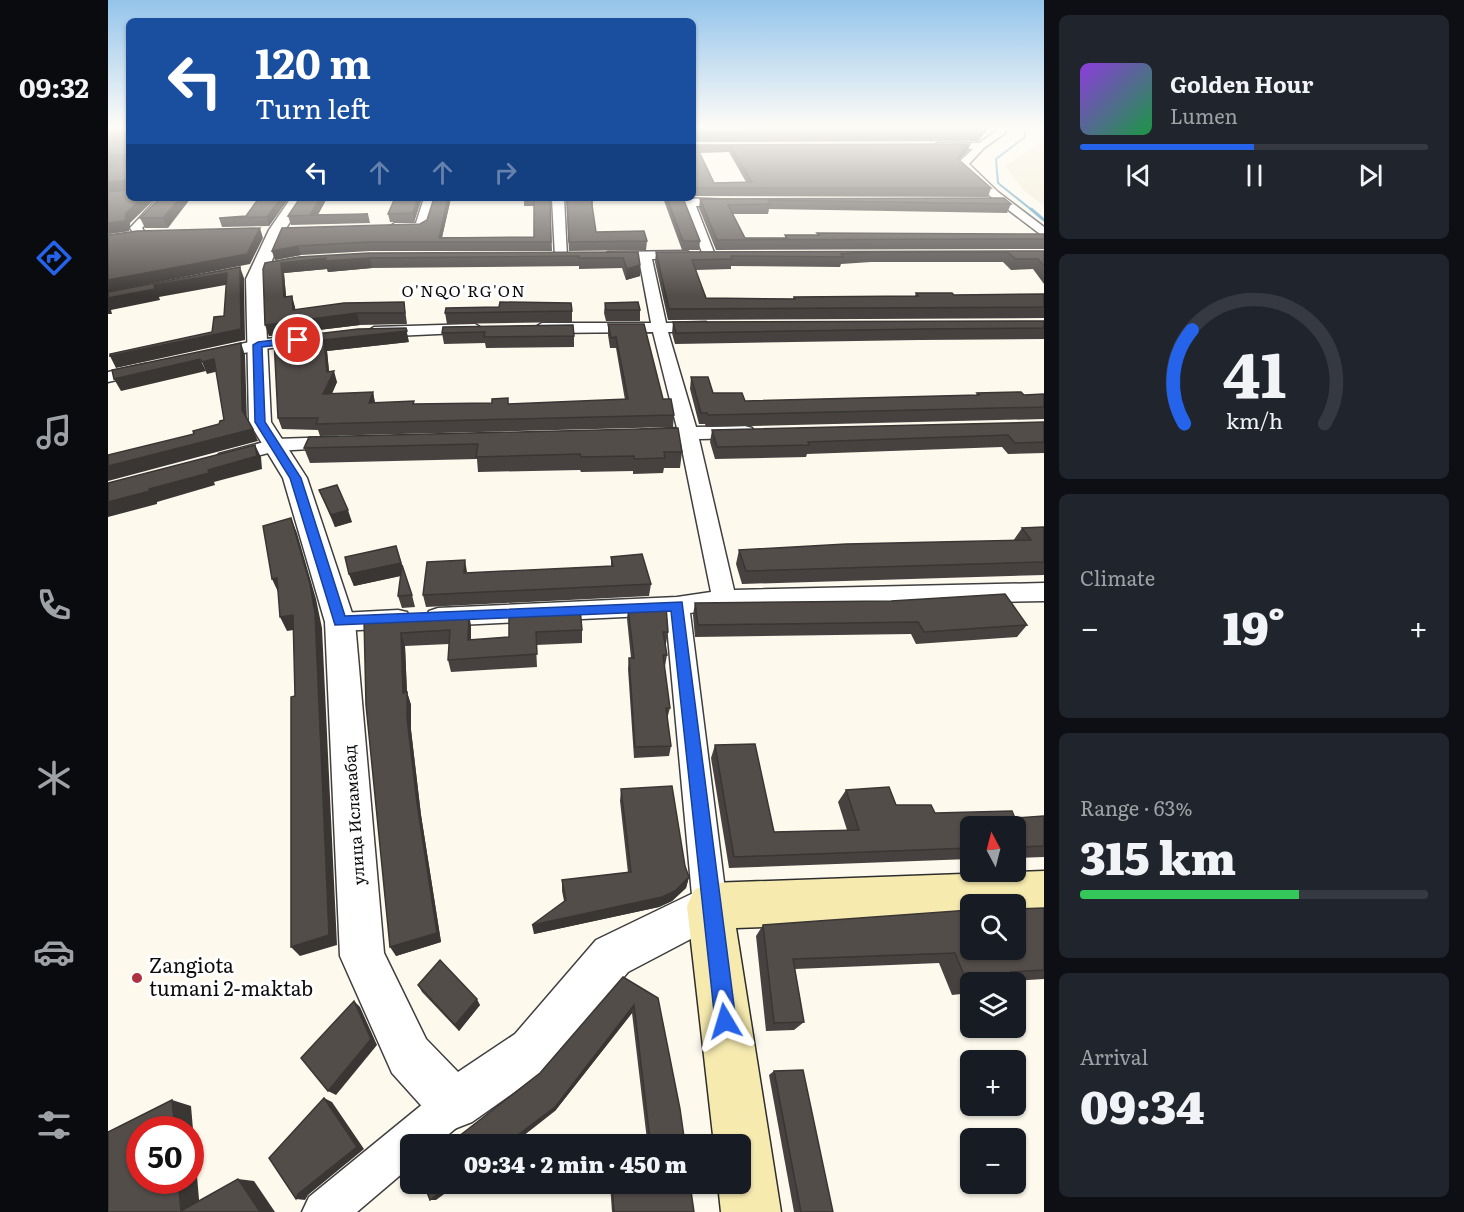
<!DOCTYPE html>
<meta charset="utf-8">
<style>
body{margin:0;font-family:Literata,serif;background:#20242c;color:#f1f3f6;height:100vh;display:flex;flex-direction:column;font-size:22px;white-space:nowrap}
*{box-sizing:border-box;margin:0}
p{font-size:20px;color:#9ea1a6}
.icon{flex:none;width:33px;height:33px;fill:none;stroke:currentColor;stroke-width:2;stroke-linecap:round;stroke-linejoin:round}
.map{position:relative;flex:1;overflow:hidden}
.side{display:flex;flex-direction:column;gap:15px;padding:15px;background:#0d0f14;width:420px}
.side>*{flex:none}
.guide{position:absolute;left:18px;top:18px;width:570px;height:183px;border-radius:9px;box-shadow:0 2px 4px #0004;background:#1a4fa0;color:#fff;overflow:hidden}
.needle{width:39px;rotate:353deg}
.controls{position:absolute;left:852px;top:816px;display:grid;gap:12px}
.controls a{display:grid;place-items:center;width:66px;height:66px;border-radius:9px;background:#171b24;box-shadow:0 2px 4px #0004;font-size:30px}
.speed{position:absolute;left:18px;top:1116px;display:flex;gap:12px;font-size:30px;font-weight:700;text-align:center}
.speed>*{display:grid;place-content:center;width:78px;height:78px;border-radius:50%;background:#171b24;box-shadow:0 2px 4px #0004;line-height:1}
.speed .limit{border:9px solid #d22;background:#fff;color:#111}
.pin{position:absolute;display:grid;place-items:center;width:51px;height:51px;color:#fff;margin:-26px;border:3px solid #fff;border-radius:50%;box-shadow:0 2px 6px #0007}
.me{position:absolute;width:66px;margin:-33px;rotate:353deg;stroke-linejoin:round;filter:drop-shadow(0 0 4px #0008)}
.turn{display:flex;align-items:center;gap:21px;height:126px;padding:0 30px;font-size:27px}
.turn .icon{width:78px;height:78px;stroke-width:2.5}
.turn b{display:block;font-size:42px;line-height:51px}
.lanes{display:flex;align-items:center;height:57px;padding:0 30px;background:#0003;justify-content:center;gap:30px;direction:ltr}
.lanes .off{opacity:.35}
.big{font-size:45px;font-weight:800;line-height:1.1}
.side .widget{flex:1;display:flex;flex-direction:column;justify-content:center;gap:9px;min-width:0;padding:0 21px;border-radius:9px;background:#20242c}
.side .dial{align-items:center;gap:0}
.dial svg{height:156px;overflow:visible;fill:none;stroke:#363941;stroke-width:7;stroke-linecap:round;text-anchor:middle}
.dial text{fill:#f1f3f6;stroke:none}
.song{display:flex;align-items:center;gap:18px}
.cover{width:72px;height:72px;border-radius:9px;background:linear-gradient(135deg,hsl(270 70% 55%),hsl(140 70% 35%))}
.played{height:6px;border-radius:3px;background:linear-gradient(90deg,#2563eb 50%,#363941 50%)}
.keys{display:flex;justify-content:space-around;direction:ltr}
.heat{display:flex;justify-content:space-between;align-items:center;font-size:33px;direction:ltr}
.charge{height:9px;border-radius:4px;background:linear-gradient(90deg,#34c759 63%,#363941 0)}
.trip{position:absolute;left:292px;top:1134px;width:351px;height:60px;border-radius:9px;background:#171b24;box-shadow:0 2px 4px #0004;font-weight:800;line-height:60px;text-align:center}
main{display:flex;flex:1;min-height:0}
.tabs{display:flex;flex-direction:column;width:108px;justify-content:space-around;align-items:center;background:#090b0e;color:#9ea1a6}
.tabs .icon{width:42px;height:42px}
.tabs .on{color:#2563eb}
.tabs b{font-size:27px;color:#f1f3f6}
.map>svg:first-child{display:block}
.farmland{fill:#f0ebd0}
.lines{fill:none;stroke-linecap:round;stroke-linejoin:round}
.stream-far1{stroke:#4695bd;stroke-width:2}
.stream{stroke:#4695bd;stroke-width:3}
.minor-casing{stroke:#3f3f3f;stroke-width:3}
.tertiary-casing{stroke:#3f3f3f;stroke-width:3}
.secondary-casing{stroke:#2e2e2e;stroke-width:3}
.minor{fill:#fff;fill-rule:evenodd}
.tertiary{fill:#fff;fill-rule:evenodd}
.secondary{fill:#f6eaaf;fill-rule:evenodd}
.wall{fill:#474240;fill-rule:evenodd}
.shaded-wall{fill:#3a3634}
.building{fill:#534d4a;stroke:#3a3634;stroke-width:1.5;fill-rule:evenodd}
.route{fill:#2563eb;stroke:#184099;stroke-width:1.5}
.poi-dot{fill:#ac3440;stroke:#fff;stroke-width:2}
.labels{text-anchor:middle;stroke-width:6;stroke-linejoin:round;paint-order:stroke}
.far-quarter-label{font-size:16px;letter-spacing:1.5px;fill:#0c0c0c;stroke:#fff}
.street-label{font-size:16px;fill:#0c0c0c;stroke:#fff}
.near-poi-label{font-size:20px;fill:#0c0c0c;stroke:#fff;text-anchor:start}
</style>
<main>
<nav class="tabs">
<b>09:32</b>
<svg class="icon on" aria-label="directions" viewBox="0 0 24 24"><path d="M12 3l9 9-9 9-9-9zM9 14v-3h6M13 9l2 2-2 2"/></svg>
<svg class="icon" aria-label="music" viewBox="0 0 24 24"><path d="M9 18V5l10-2v13"/><circle cx="6" cy="18" r="3"/><circle cx="16" cy="16" r="3"/></svg>
<svg class="icon" aria-label="phone" viewBox="0 0 24 24"><path d="M5 4h4l2 5-3 2q2 4 5 5l2-3 5 2v4C11 20 4 13 5 4z"/></svg>
<svg class="icon" aria-label="climate" viewBox="0 0 24 24"><path d="M12 3v18M4 7l16 10M4 17L20 7"/></svg>
<svg class="icon" aria-label="car" viewBox="0 0 24 24"><path d="M5 17H2v-5l4-1 3-4h7l3 4 3 1v5h-3M9 17h6M6 11h13"/><circle cx="7" cy="17" r="2"/><circle cx="17" cy="17" r="2"/></svg>
<svg class="icon" aria-label="filters" viewBox="0 0 24 24"><path d="M4 7h16M4 17h16"/><circle cx="9" cy="7" r="2"/><circle cx="15" cy="17" r="2"/></svg>
</nav>
<div class="map">
<svg width="936" height="1212" viewBox="0 0 936 1212">
<rect width="100%" height="100%" fill="#fdf9ed"/>
<path class="farmland" d="M936 126V206L916 191 897 166 934 141Z"/>
<g class="lines">
<path class="stream-far1" d="M917 126V137L888 159 890 183 925 211"/>
<path class="stream" d="M923 209 936 220"/>
<g class="minor-casing">
<g id="minor">
<path d="M890 126H898L897 133 876 148 861 164 890 192 936 227V237L882 196 851 166V162L865 149H830L825 146 830 143H871L890 130Z"/>
<path d="M50 198H62L34 228 39 235 37 238H29L22 228Z"/>
<path d="M316 198H328L317 230H283L281 227 287 223H308Z"/>
<path d="M444 198H456L459 257 453 261 447 257Z"/>
<path d="M573 198 625 200 631 203 625 206H588L607 255 606 258 601 259 595 255Z"/>
<path d="M579 251 585 255 584 258 544 259 558 323 598 322 606 327 598 332H560L588 427 637 426 644 428 646 432 644 436 637 438 591 439 626 590 936 583V601L616 608 582 613 619 906 614 918 602 923 590 918 585 906 558 615 330 626 321 623 318 617 321 611 330 608 569 597 603 592 572 439 532 438 530 434 532 430 569 428 545 332 434 333 426 328 434 323H543L531 259 500 260 494 256 500 252Z"/>
<path d="M367 324 375 329 372 332 266 337 258 332 266 327Z"/>
<path d="M199 334 204 336 207 339 204 342 150 350 103 360 95 355 97 352 150 340Z"/>
<path d="M37 364 45 369 43 372 0 382V372Z"/>
<path d="M229 437 236 439 238 443 236 447 168 451 118 464 111 462 108 458 111 454 167 439Z"/>
<path d="M290 610 299 612 302 619 299 626 290 628 232 631 223 629 220 622 223 615 232 613Z"/>
<path d="M346 1084 360 1090 366 1104 360 1118 329 1144H303V1166L249 1212H194L201 1197 332 1090Z"/>
</g>
</g>
<g class="tertiary-casing">
<path id="tertiary" d="M183 198H197L177 230 156 279 163 422 199 478 247 622 276 953 318 1039 350 1072 407 1034 488 940 602 885 617 891 623 906 617 921 520 972 441 1068 364 1122 346 1129 328 1122 284 1073 232 956 217 622 175 478 141 422 138 279 161 230Z"/>
</g>
<g class="secondary-casing">
<path id="secondary" d="M936 871V917L908 918V904H862V919L628 928 673 1212H613L610 1184H633V1144H606L579 906 586 890 602 883Z"/>
</g>
<use href="#minor" class="minor"/>
<use href="#tertiary" class="tertiary"/>
<use href="#secondary" class="secondary"/>
</g>
<g class="wall">
<path d="M0 126H21L22 223 21 231 0 234V165H17L18 164 0 165Z"/>
<path d="M585 126 879 130 870 141 585 142Z"/>
<path d="M585 144 586 145 862 144 860 151 851 160 883 188 880 197 585 196ZM621 152 638 182 606 183 592 153Z"/>
<path d="M52 198 60 228H37L32 218Z"/>
<path d="M151 198H181L161 226 114 227 111 218 138 216Z"/>
<path d="M219 198 210 215 260 214 262 223 183 225 180 216Z"/>
<path d="M287 198H314L306 222H282L280 214Z"/>
<path d="M343 198 334 237H426V206H416V198H442L444 251H263L193 255 167 260 164 251 312 224 319 220Z"/>
<path d="M458 198H485V207H484L488 232 539 241 538 250 461 251Z"/>
<path d="M555 198H575L592 241 591 250H574Z"/>
<path d="M592 199 903 204 899 213 661 209 660 214H625L637 238H677V235H709V233L936 234V249L608 250 591 208Z"/>
<path d="M936 251V284L925 269 903 270 895 262H763L733 264 732 267 623 266V269L588 270 598 298 685 299 686 297 807 296 808 293 846 295 936 294V318L560 320 547 262 548 252Z"/>
<path d="M530 252 532 276 518 280 514 268 471 269V266L264 268 220 272 219 269 176 273 178 296 187 307V310L296 302 299 324 252 325 161 336 155 269 190 257Z"/>
<path d="M497 303 532 310V321H498L496 313Z"/>
<path d="M391 307 464 311V322L339 324 337 313Z"/>
<path d="M936 321V339L811 340 567 344 564 333 565 322Z"/>
<path d="M500 324 566 415 565 427 212 436 210 430 174 429 170 418 166 339 301 342 219 351 221 372 229 382 224 394 265 392 267 403 306 404H400L517 400 508 348H502L500 335Z"/>
<path d="M335 327 466 336V347L378 348 377 343 336 344 334 333Z"/>
<path d="M583 377 605 393 637 401 868 395 869 393 916 395 936 394V419L598 427 597 424H591L582 389Z"/>
<path d="M936 422V453L900 454 894 447 699 454 698 457 607 459 602 442 604 430Z"/>
<path d="M201 437 574 452 572 468H556L555 473 525 474V471L473 472 472 470 370 472 369 459 202 463 196 448Z"/>
<path d="M211 490 244 522 227 527Z"/>
<path d="M936 527V575L634 584 628 564 631 550 905 541 914 528Z"/>
<path d="M288 546 304 595 307 607 294 608 290 596 293 576 246 586 241 574Z"/>
<path d="M503 557 543 584 541 596 318 607 315 595 503 566Z"/>
<path d="M587 603 919 625 909 637 808 644 803 634 587 637 585 615Z"/>
<path d="M520 608 560 632 558 644H557L559 655 557 666H556L562 708 559 719 563 746 561 756 526 758 520 669 521 658H523L519 619Z"/>
<path d="M401 612 474 630V643L428 645 429 667 343 672 340 660 341 644 297 646 299 692 303 705V730L313 815 333 942 288 956 256 619 361 614 363 627V640L401 637Z"/>
<path d="M607 745 666 832 739 830 730 802 738 790 788 805 827 813 907 818 936 816V857L908 858V826H862V859L621 868 603 758Z"/>
<path d="M513 789 577 866 581 877 578 888 564 901 551 907 426 934 456 901 454 891V880L520 873 512 801Z"/>
<path d="M936 908V979L906 981 903 982H862V993L844 995 831 963 687 969 696 1022 686 1030 658 1031 648 936 655 925Z"/>
<path d="M515 977 577 1144 539 1140 524 1013 447 1111 432 1073Z"/>
<path d="M310 985 372 1005 351 1031 314 992Z"/>
<path d="M666 1071 725 1212H686L661 1075Z"/>
<path d="M502 1184H582L586 1212H504Z"/>
</g>
<g class="shaded-wall">
<path d="M879 126H881L879 130 870 141 873 133Z"/>
<path d="M862 144 860 151 848 162 851 155Z"/>
<path d="M18 180 21 189 0 192V182Z"/>
<path d="M34 198H48L22 223 21 231 0 234V223L18 213Z"/>
<path d="M72 198H83L60 228 55 218Z"/>
<path d="M173 198H181L161 226 159 217Z"/>
<path d="M212 198H219L209 216H203Z"/>
<path d="M310 198H314L306 222 305 213Z"/>
<path d="M340 198H343L333 242 331 238Z"/>
<path d="M152 228 155 238 142 264 0 292V280Z"/>
<path d="M190 246 193 255 167 260 164 251Z"/>
<path d="M218 258H262L264 268 220 272 219 269 176 273 179 308 176 297 173 263Z"/>
<path d="M532 265V276L518 280 519 269Z"/>
<path d="M132 267 136 278 137 340 8 368 2 356 133 329Z"/>
<path d="M119 273 123 284 51 297 52 300 3 310 4 314H0V298L46 285Z"/>
<path d="M184 296 187 307 189 321 249 313 252 325 161 336 157 325 185 310Z"/>
<path d="M298 328 301 342 219 351 222 380 226 371 229 382 218 405 215 394 219 372 216 340Z"/>
<path d="M133 343 137 355 139 422 134 410Z"/>
<path d="M92 359 98 371 13 391 6 379Z"/>
<path d="M106 359 111 371 99 374 94 362Z"/>
<path d="M265 392 267 403H261Z"/>
<path d="M145 429 150 441 0 481V466Z"/>
<path d="M147 445 153 457 154 469 106 482 107 485 49 502V504L0 517V502L100 470Z"/>
<path d="M240 510 244 522 227 527 223 515Z"/>
<path d="M183 518 189 533 208 599 214 628 229 945 192 956 183 947 202 584Z"/>
<path d="M357 560 359 572 356 573Z"/>
<path d="M293 563 296 575 246 586 241 574Z"/>
<path d="M169 578 171 594 164 579Z"/>
<path d="M361 614 363 627 362 653 360 640Z"/>
<path d="M185 615 192 629 179 631 172 617Z"/>
<path d="M293 633 297 646 299 695V692L303 705V730L313 815 333 942 288 956 282 947 309 803 295 693Z"/>
<path d="M581 877 578 888 564 901 551 907 426 934 424 925Z"/>
<path d="M369 999 372 1005 351 1031 347 1025Z"/>
<path d="M246 1001 252 1007 269 1045 228 1095 220 1091Z"/>
<path d="M526 1005 524 1013 447 1111 405 1144H398Z"/>
<path d="M216 1098 224 1102 256 1149 200 1195 197 1200 188 1199Z"/>
<path d="M64 1100 83 1106 92 1211H73L70 1180H82V1130H67Z"/>
<path d="M130 1179 146 1181 167 1212H152Z"/>
<path d="M343 1184H350L328 1200H322Z"/>
</g>
<g class="building">
<path d="M0 126H21V198H34L18 213 17 221 0 223V192L17 190 18 180 0 182V165H17L20 157 17 155 0 156Z"/>
<path d="M585 126H879L873 133 586 134 585 137Z"/>
<path d="M585 144 586 145 862 144 851 155 850 159 883 188H585ZM588 145H622L644 182 606 183Z"/>
<path d="M52 198H72L55 218H32Z"/>
<path d="M151 198H173L159 217 111 218 138 216Z"/>
<path d="M192 198H212L202 215 260 214 180 216Z"/>
<path d="M287 198H310L305 213 280 214Z"/>
<path d="M326 198H340L331 238 426 237V198H442L443 242H261L190 246 164 251 174 228 312 224 319 220Z"/>
<path d="M459 198H485H483L488 232 536 231 539 241 461 242Z"/>
<path d="M559 198H575L592 241H575Z"/>
<path d="M896 198 903 204 660 200 662 204 620 205 637 238H679L677 235H711L709 233 936 234V239L609 240 592 199Z"/>
<path d="M152 228 139 254 0 280V235L29 231Z"/>
<path d="M936 251V266L930 259H908L899 252H766L733 254 735 257 623 256 624 259 584 260 598 298 687 299 686 297 810 296 808 293H844L846 295 936 294V307L561 309 548 252Z"/>
<path d="M530 252 532 265 519 269 515 258H471V256L262 258 217 261 218 258 173 263 176 297 184 296 185 310 236 303 296 302 297 313H249L157 325 155 269 157 263 190 257 261 253Z"/>
<path d="M132 267 133 329 2 356V354L104 332 106 317 116 316 119 273 46 285 47 289 0 298V292Z"/>
<path d="M392 302 463 303 464 311 337 313 338 308 391 307Z"/>
<path d="M530 302 532 310H498L497 303Z"/>
<path d="M936 321V328L815 329 568 333 565 322Z"/>
<path d="M500 324H536L555 399H563L566 415 208 424 210 418H170L166 339 250 329 298 328 299 331 216 340 219 372 226 371 215 394 265 392 261 403 306 401 305 404 384 403V399L400 398V404L520 399 508 337 503 338Z"/>
<path d="M465 325 466 336 376 337 377 332 334 333 335 327Z"/>
<path d="M133 343 134 410 145 429 0 466V455L86 434 85 431 111 424 112 421 116 420 106 359 94 362 92 359 6 379 4 370Z"/>
<path d="M583 377H600L605 393H634L637 401 871 395 869 393 913 392 916 395 936 394V407L600 415 599 413H593Z"/>
<path d="M936 422V442L907 443 900 435 700 442 701 445 609 447 604 430Z"/>
<path d="M570 428 574 452H556L557 458 526 459V456L473 457 472 454 368 457 370 444 196 448 201 437Z"/>
<path d="M147 445 149 456 100 470 101 473 41 489 42 491 0 502V483Z"/>
<path d="M229 485 240 510 223 515 211 490Z"/>
<path d="M183 518 202 584 207 613 221 935 183 947V697L187 696 185 615 172 617 169 578 164 579 155 526Z"/>
<path d="M936 527V562L638 571 631 550 738 544 923 540 914 528Z"/>
<path d="M288 546 293 563 241 574 237 557Z"/>
<path d="M534 554 543 584 315 595 319 562 357 560 356 573 505 566 503 557Z"/>
<path d="M294 565 304 595 290 596Z"/>
<path d="M897 594 919 625 816 632 810 622 590 625 587 603 783 601Z"/>
<path d="M558 606 560 632H555L559 655H555L562 708H558L563 746 527 747 521 658H526L520 608Z"/>
<path d="M472 608 474 630 428 632 429 654 340 660 342 630 293 633 295 693 299 692V718L309 803 329 933 282 947 258 705 256 619 361 614 360 640 401 637V612Z"/>
<path d="M647 744 666 832 751 830 738 790 781 787 788 805H823L827 813 904 811 907 818 936 816V846L908 847V826H862V848L626 857 607 745Z"/>
<path d="M564 786 577 866 581 877 567 891 554 897 424 925 458 900 454 880 523 872 513 789Z"/>
<path d="M936 908V970L903 972 907 980 886 982H862V985H860L847 953 685 959 696 1022 666 1023 655 925 862 910V950H908V909Z"/>
<path d="M332 960 369 999 347 1025 310 985Z"/>
<path d="M515 977 550 998 572 1109 577 1144H501L542 1140 526 1005 447 1107 398 1144H341L432 1073Z"/>
<path d="M246 1001 263 1039 220 1091 193 1058Z"/>
<path d="M695 1070 725 1212H693L666 1071Z"/>
<path d="M216 1098 249 1147 190 1194 188 1199 161 1158Z"/>
<path d="M64 1100 67 1130H32V1180H70L73 1211 130 1179 152 1212H0V1132Z"/>
<path d="M316 1184H343L322 1200Z"/>
<path d="M504 1184H582L586 1212H506Z"/>
</g>
<linearGradient id="sky" x2="0" y2="1"><stop stop-color="#94c4eb"/><stop offset="0.43" stop-color="#fefcf7"/><stop offset="1" stop-color="#fefcf7" stop-opacity="0"/></linearGradient>
<rect width="936" height="296" fill="url(#sky)"/>
<path class="route" d="M190 337 195 340 194 342 154 347 157 422 193 478 237 616 574 602 628 1021 625 1029 617 1032 610 1029 607 1021 563 611 227 625 182 478 147 422 145 345 150 342Z"/>
<circle class="poi-dot" cx="29" cy="978" r="6"/>
<g class="labels">
<g class="far-quarter-label">
<text x="356" y="297">O'NQO'RG'ON</text>
</g>
<g class="street-label">
<text transform="translate(246 815) rotate(-94)" y="6">улица Исламабад</text>
</g>
<g class="near-poi-label">
<text x="41" y="973">Zangiota<tspan x="41" dy="23">tumani 2-maktab</tspan></text>
</g>
</g>
</svg>
<div class="controls">
<a><svg class="needle" viewBox="-14 -14 28 28"><path d="M0-13l5 13h-10z" fill="#e53935"/><path d="M0 13l5-13h-10z" fill="#9ea1a6"/></svg></a>
<a><svg class="icon" aria-label="search" viewBox="0 0 24 24"><circle cx="10" cy="10" r="6"/><path d="M15 15l6 6"/></svg></a>
<a><svg class="icon" aria-label="layers" viewBox="0 0 24 24"><path d="M12 4l9 5-9 5-9-5zM3 14l9 5 9-5"/></svg></a>
<a>+</a>
<a>−</a>
</div>
<div class="speed"><div class="limit">50</div></div>
<div class="pin" style="left:190px;top:340px;background:#d93025"><svg class="icon" aria-label="arrive" viewBox="0 0 24 24"><path d="M6 21V4h12l-3 4 3 4H6"/></svg></div>
<svg class="me" style="left:617px;top:1021px" viewBox="-20 -20 40 40"><path d="M0-17L14 15 0 8-14 15z" fill="#2563eb" stroke="#fff" stroke-width="4"/></svg>
<div class="trip">09:34 · 2 min · 450 m</div>
<div class="guide">
<div class="turn"><svg class="icon" aria-label="left" viewBox="0 0 24 24"><path d="M17 20v-9H6M10 6l-5 5 5 5"/></svg><div><b>120 m</b>Turn left</div></div>
<div class="lanes"><svg class="icon" aria-label="left" viewBox="0 0 24 24"><path d="M17 20v-9H6M10 6l-5 5 5 5"/></svg><svg class="icon off" aria-label="ahead" viewBox="0 0 24 24"><path d="M12 20V5M6 11l6-6 6 6"/></svg><svg class="icon off" aria-label="ahead" viewBox="0 0 24 24"><path d="M12 20V5M6 11l6-6 6 6"/></svg><svg class="icon off" aria-label="right" viewBox="0 0 24 24"><path d="M7 20v-9h11M14 6l5 5-5 5"/></svg></div>
</div>
</div>
<section class="side">
<div class="widget">
<div class="song"><i class="cover"></i><div><b>Golden Hour</b><p>Lumen</p></div></div>
<div class="played"></div>
<div class="keys"><svg class="icon" aria-label="previous" viewBox="0 0 24 24"><path d="M18 5L8 12l10 7zM5 5v14"/></svg><svg class="icon" aria-label="pause" viewBox="0 0 24 24"><path d="M8 5v14M16 5v14"/></svg><svg class="icon" aria-label="next" viewBox="0 0 24 24"><path d="M6 5l10 7-10 7zM19 5v14"/></svg></div>
</div>
<div class="widget dial"><svg viewBox="0 0 100 80">
<path d="M14 69A42 42 0 1 1 86 69"/>
<path d="M14 69A42 42 0 0 1 18 21" stroke="#2563eb"/>
<text x="50" y="56" font-size="32" font-weight="700">41</text>
<text x="50" y="72" font-size="11">km/h</text>
</svg></div>
<div class="widget"><p>Climate</p>
<div class="heat"><a>−</a><b class="big">19°</b><a>+</a></div>
</div>
<div class="widget"><p>Range · 63%</p><b class="big">315 km</b><div class="charge"></div></div>
<div class="widget"><p>Arrival</p><b class="big">09:34</b></div>
</section>
</main>
